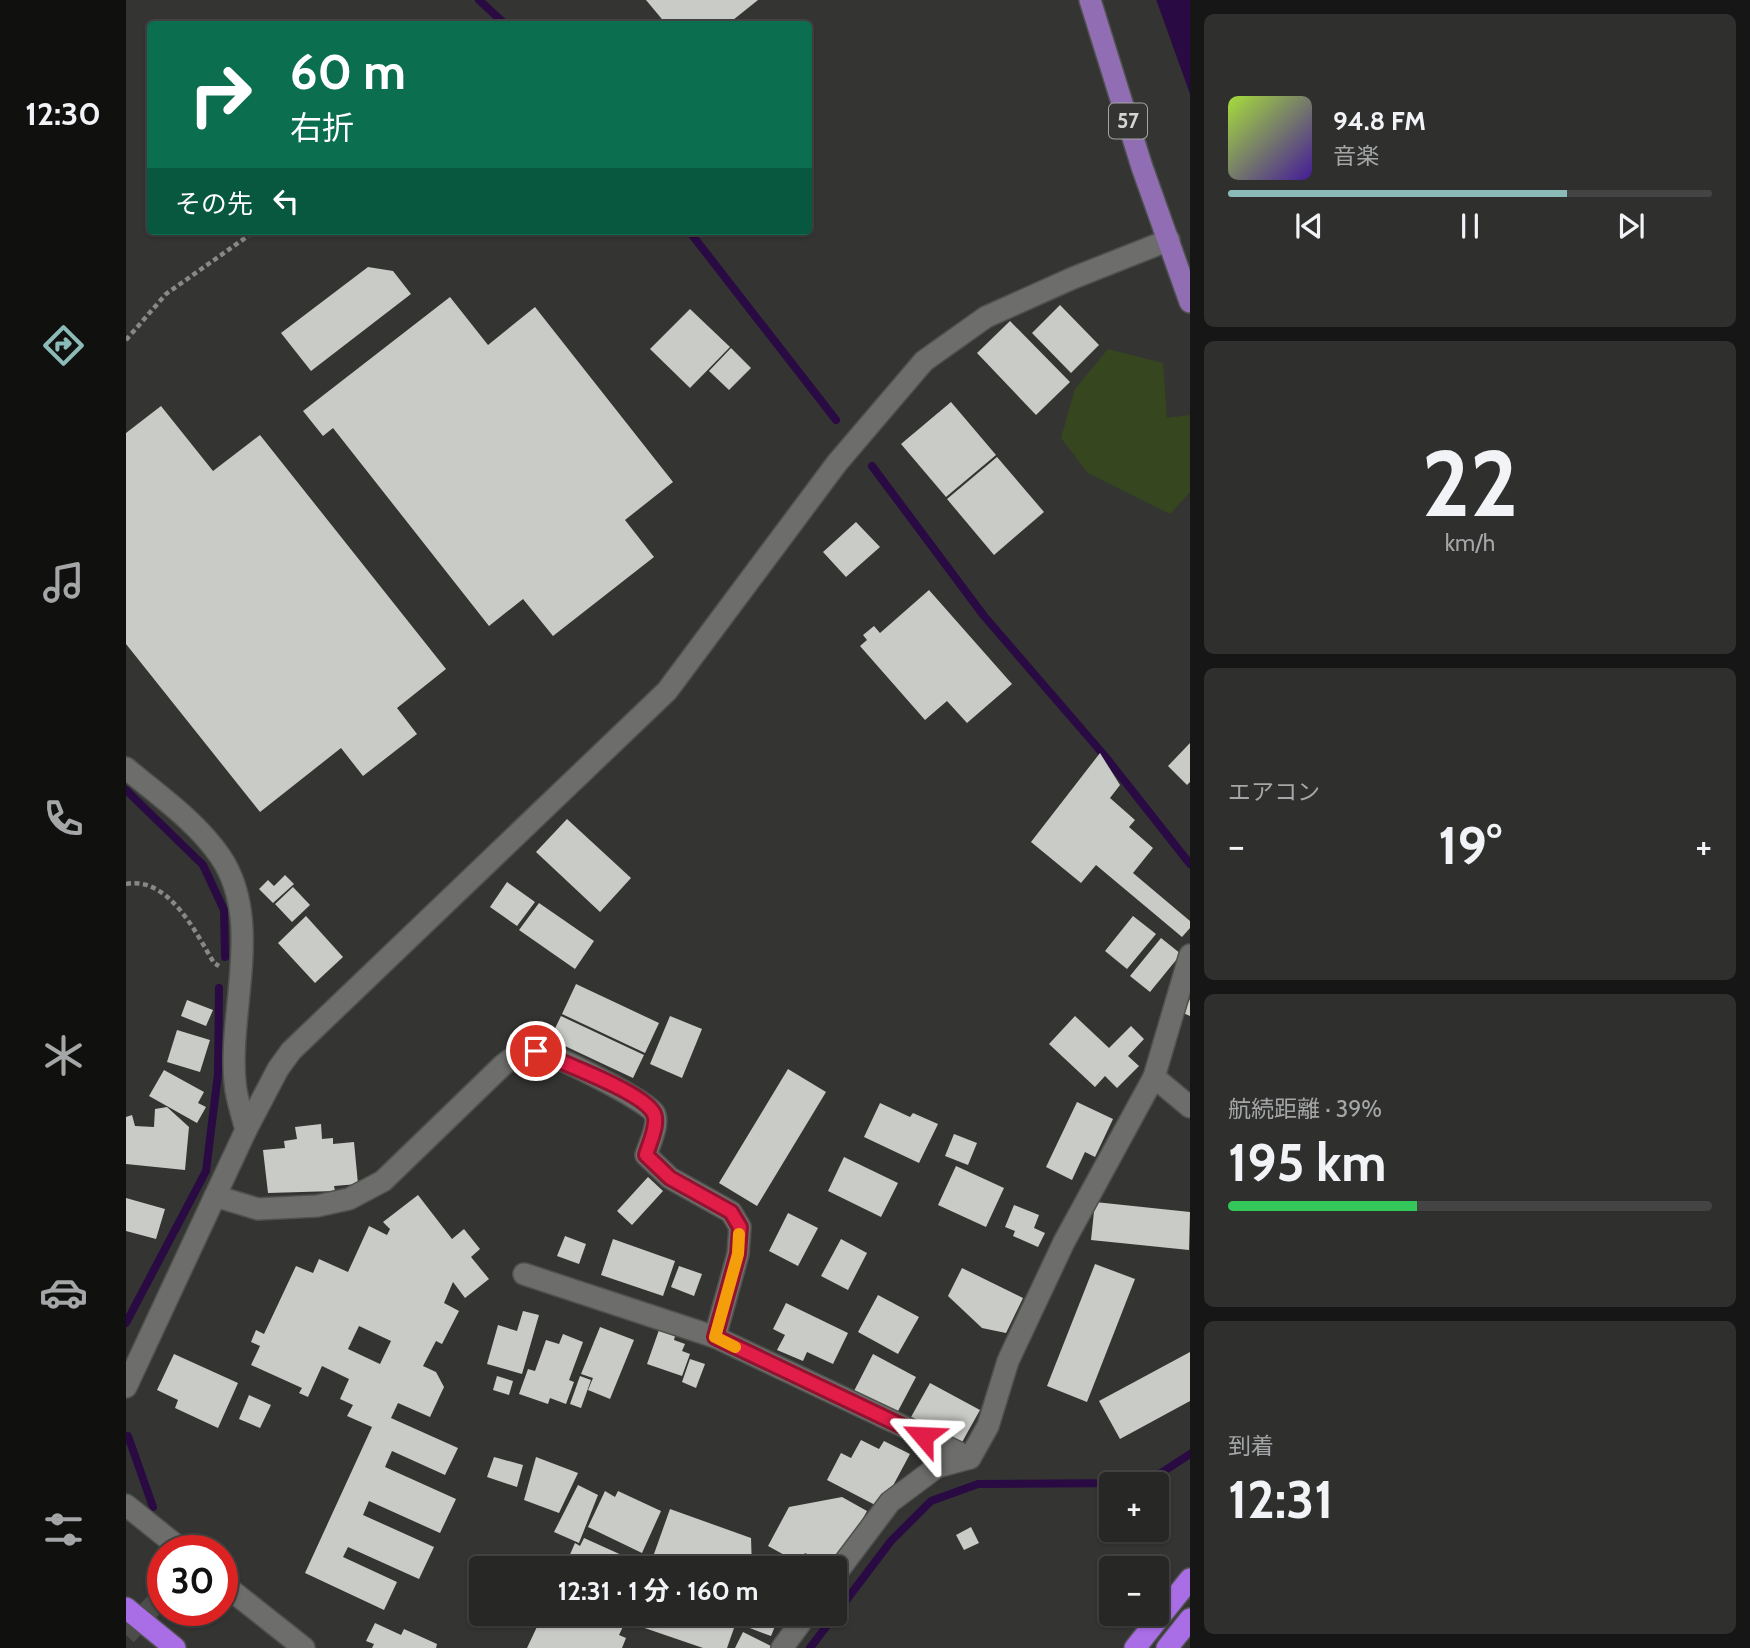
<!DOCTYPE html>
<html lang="ja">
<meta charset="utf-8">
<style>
body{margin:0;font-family:Cabin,"Noto Sans JP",sans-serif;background:#2f302e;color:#f1f3f6;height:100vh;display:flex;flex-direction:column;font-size:26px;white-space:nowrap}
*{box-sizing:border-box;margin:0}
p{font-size:23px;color:#a4a6a7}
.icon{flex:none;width:38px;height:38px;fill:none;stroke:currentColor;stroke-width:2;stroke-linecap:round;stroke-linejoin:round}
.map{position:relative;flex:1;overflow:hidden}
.side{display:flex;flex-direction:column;gap:14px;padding:14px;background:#151615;width:560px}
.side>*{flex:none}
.banner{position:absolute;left:21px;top:21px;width:665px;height:214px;border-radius:7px;box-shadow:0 2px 5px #0004,0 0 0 2px #434443;background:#0b6e4f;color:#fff;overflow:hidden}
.fabs{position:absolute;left:973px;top:1472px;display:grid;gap:14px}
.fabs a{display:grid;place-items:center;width:70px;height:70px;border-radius:7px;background:#272826;box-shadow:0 2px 5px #0004,0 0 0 2px #434443;font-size:35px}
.speed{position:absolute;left:21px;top:1535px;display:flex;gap:14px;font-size:35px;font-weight:700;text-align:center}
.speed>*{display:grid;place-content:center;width:91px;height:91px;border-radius:50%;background:#272826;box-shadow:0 2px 5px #0004,0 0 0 2px #434443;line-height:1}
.speed .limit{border:10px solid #d22;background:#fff;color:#111}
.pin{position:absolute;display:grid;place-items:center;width:60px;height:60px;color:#fff;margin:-30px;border:4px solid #fff;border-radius:50%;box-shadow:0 2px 7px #0007}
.me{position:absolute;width:77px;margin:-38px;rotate:296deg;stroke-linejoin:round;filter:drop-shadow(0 0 5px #0008)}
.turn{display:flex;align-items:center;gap:24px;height:147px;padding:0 28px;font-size:32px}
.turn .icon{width:91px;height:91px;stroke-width:2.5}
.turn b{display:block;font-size:49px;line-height:60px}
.then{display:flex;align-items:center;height:66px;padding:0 28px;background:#0003;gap:14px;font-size:26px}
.big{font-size:52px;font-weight:700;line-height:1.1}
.side .card{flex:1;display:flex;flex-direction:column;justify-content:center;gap:10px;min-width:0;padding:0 24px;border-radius:10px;background:#2f302e}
.side .dial{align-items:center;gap:0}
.dial b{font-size:91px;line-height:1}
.song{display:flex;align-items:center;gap:21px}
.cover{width:84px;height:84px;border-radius:10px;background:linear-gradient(135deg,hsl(80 70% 55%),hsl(260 70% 35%))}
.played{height:7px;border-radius:4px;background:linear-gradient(90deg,#8bbbb9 70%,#434443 70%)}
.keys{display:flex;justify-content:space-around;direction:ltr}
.heat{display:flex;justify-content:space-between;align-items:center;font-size:38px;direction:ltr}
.charge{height:10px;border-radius:5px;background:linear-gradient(90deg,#34c759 39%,#434443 0)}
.trip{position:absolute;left:343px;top:1556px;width:378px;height:70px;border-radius:7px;background:#272826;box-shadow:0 2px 5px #0004,0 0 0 2px #434443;font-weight:700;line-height:70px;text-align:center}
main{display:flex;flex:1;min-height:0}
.menu{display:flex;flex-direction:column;width:126px;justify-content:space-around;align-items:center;background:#10100f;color:#a4a6a7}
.menu .icon{width:49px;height:49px}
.menu .on{color:#8bbbb9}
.menu b{font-size:32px;color:#f1f3f6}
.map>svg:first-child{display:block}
.green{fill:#36461e}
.water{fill:#2a0a43}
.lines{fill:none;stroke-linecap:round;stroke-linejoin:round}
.stream{stroke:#2a0a43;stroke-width:8}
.building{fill:#c9cbc7;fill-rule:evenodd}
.street-tunnel{stroke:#4c4d4a;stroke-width:21;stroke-dasharray:21 10;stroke-linecap:butt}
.street-casing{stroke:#4f514e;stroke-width:24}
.secondary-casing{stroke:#4f514e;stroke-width:24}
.primary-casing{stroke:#4f514e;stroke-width:24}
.highway-casing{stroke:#4f514e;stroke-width:24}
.path{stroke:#888986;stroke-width:4.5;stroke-dasharray:5 3.5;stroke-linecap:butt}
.street{stroke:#6d6e6b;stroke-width:21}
.secondary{stroke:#6d6e6b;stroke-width:21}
.primary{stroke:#916db4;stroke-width:21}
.highway{stroke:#a96de5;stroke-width:21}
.route-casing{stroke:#92132f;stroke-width:18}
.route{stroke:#e11d48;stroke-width:12}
.slow{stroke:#f59e0b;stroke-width:12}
.labels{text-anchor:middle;stroke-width:7;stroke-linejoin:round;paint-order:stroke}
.shield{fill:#343532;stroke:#a5a6a3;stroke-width:2}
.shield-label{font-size:21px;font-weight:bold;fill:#d5d6d4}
</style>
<main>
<nav class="menu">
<b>12:30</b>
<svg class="icon on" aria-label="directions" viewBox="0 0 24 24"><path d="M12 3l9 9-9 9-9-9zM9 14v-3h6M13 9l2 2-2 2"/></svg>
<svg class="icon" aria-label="music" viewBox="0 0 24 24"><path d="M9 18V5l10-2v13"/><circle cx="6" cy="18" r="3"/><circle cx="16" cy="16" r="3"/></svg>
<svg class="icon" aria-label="phone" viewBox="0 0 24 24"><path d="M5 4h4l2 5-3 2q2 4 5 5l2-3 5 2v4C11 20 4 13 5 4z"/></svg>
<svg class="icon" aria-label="climate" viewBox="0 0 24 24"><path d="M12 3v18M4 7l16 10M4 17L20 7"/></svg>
<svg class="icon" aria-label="car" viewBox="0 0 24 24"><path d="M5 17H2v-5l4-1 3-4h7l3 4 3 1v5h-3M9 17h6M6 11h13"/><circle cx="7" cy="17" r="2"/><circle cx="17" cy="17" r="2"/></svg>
<svg class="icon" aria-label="filters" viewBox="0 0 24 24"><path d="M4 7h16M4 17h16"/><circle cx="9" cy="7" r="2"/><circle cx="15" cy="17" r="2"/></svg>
</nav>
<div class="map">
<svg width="1064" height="1648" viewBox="0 0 1064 1648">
<rect width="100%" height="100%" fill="#343532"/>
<path class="green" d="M982 349 1037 363 1041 418 1064 415V492L1044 514 962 473 935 438 949 389Z"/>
<path class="water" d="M1030 0H1064V94L1031 2Z"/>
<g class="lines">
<g class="stream">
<path d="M353 0 379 24"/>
<path d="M563 231 710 420"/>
<path d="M746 466 858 616 978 755 1064 864"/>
<path d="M0 790 77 865 98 910 99 957"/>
<path d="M0 1323 80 1171 92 1074 93 988"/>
<path d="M2 1436 27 1507"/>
<path d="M684 1648 765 1541 805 1501 852 1484 1003 1483 1035 1473 1064 1454"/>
</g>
</g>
<g class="building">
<path d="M520 0H632L602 24H540Z"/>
<path d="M242 267 267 271 285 294 185 371 155 333Z"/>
<path d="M324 297 362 345 409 307 547 482 499 520 528 557 427 636 397 599 363 626 207 428 197 436 177 411Z"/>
<path d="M934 305 973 345 945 373 906 333Z"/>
<path d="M564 309 604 347 564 388 524 349Z"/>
<path d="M884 321 944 382 910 415 851 353Z"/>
<path d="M605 348 625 368 603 390 583 371Z"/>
<path d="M825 402 870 455 820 497 775 444Z"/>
<path d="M35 406 87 471 134 435 320 669 271 708 291 734 237 776 215 748 134 812 0 644V433Z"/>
<path d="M871 457 918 512 868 555 821 499Z"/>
<path d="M730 522 754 547 720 577 697 552Z"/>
<path d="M803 590 886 684 841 723 821 701 799 720 734 646 741 640 737 635 748 626 754 633Z"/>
<path d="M1064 743V782L1061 785 1042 766Z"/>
<path d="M974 753 994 785 984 798 1009 820 1003 827 1027 848 1007 873 1064 921V928L1056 937 970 865 955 883 905 842Z"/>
<path d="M441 819 505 878 474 912 410 852Z"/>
<path d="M159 875 168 884 147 903 133 889 142 880 148 886Z"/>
<path d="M381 882 409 902 391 926 364 907Z"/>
<path d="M167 887 184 905 166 922 149 904Z"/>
<path d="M413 903 468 941 449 969 393 930Z"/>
<path d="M180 916 217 957 189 983 152 943Z"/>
<path d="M1007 916 1030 934 1001 969 979 951Z"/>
<path d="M1035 938 1055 954 1024 992 1004 976Z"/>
<path d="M450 984 533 1023 519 1053 436 1014Z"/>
<path d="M1064 999V1016L1057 1013Z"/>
<path d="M61 1000 87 1010 80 1026 55 1016Z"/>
<path d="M435 1016 518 1055 507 1078 424 1039Z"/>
<path d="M544 1016 576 1029 556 1078 524 1064Z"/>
<path d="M949 1016 983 1048 1005 1026 1018 1039 1002 1056 1013 1066 991 1088 979 1076 969 1087 923 1044Z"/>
<path d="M51 1030 84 1040 74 1072 41 1062Z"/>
<path d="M662 1069 700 1092 631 1206 593 1183Z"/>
<path d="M38 1070 78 1092 72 1103 80 1107 71 1123 23 1096Z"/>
<path d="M951 1102 987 1119 969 1157 959 1152 946 1180 920 1167Z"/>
<path d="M754 1103 784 1117 787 1113 812 1124 793 1163 738 1137Z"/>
<path d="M41 1107 63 1127 59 1170 0 1164V1117L6 1115 9 1126 28 1127 29 1109Z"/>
<path d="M195 1124 196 1139 207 1138V1144L228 1142 232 1184 208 1186 209 1191 142 1193 137 1150 159 1148 158 1141 171 1139 169 1127Z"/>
<path d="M828 1134 851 1143 842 1165 819 1156Z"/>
<path d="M718 1157 772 1183 755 1217 702 1191Z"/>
<path d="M830 1166 878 1188 860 1227 812 1205Z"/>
<path d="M522 1177 537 1191 506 1225 491 1211Z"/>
<path d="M292 1195 326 1239 338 1229 354 1249 345 1257 363 1279 339 1298 327 1282 318 1303 333 1311 316 1344 310 1341 297 1366 310 1372 318 1387 304 1417 272 1403 265 1418 332 1448 319 1475 266 1451 259 1467 330 1499 314 1533 243 1501 237 1515 308 1547 293 1579 222 1547 217 1557 271 1582 258 1610 179 1573 246 1427 221 1416 227 1405 214 1399 223 1379 196 1366 182 1397 173 1393 176 1388 125 1365 134 1346 125 1342 130 1330 138 1334 170 1266 187 1273 193 1259 222 1272 243 1226 261 1235 264 1229 257 1222ZM233 1326 265 1341 254 1364 222 1349Z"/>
<path d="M0 1198 39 1209 30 1239 0 1231Z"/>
<path d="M969 1202 1064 1212 1063 1250 965 1240Z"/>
<path d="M888 1205 913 1215 908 1228 919 1233 912 1247 887 1236 889 1231 879 1227Z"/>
<path d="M662 1213 692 1228 672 1266 643 1251Z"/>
<path d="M439 1236 460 1244 453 1264 431 1256Z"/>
<path d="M487 1239 549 1261 537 1296 475 1275Z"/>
<path d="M715 1239 741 1253 722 1290 695 1276Z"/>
<path d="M969 1264 1009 1279 961 1402 921 1386Z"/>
<path d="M553 1266 576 1274 568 1296 545 1287Z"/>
<path d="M836 1268 897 1298 880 1333 856 1328 822 1296Z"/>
<path d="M752 1295 793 1317 772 1354 732 1332Z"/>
<path d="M660 1303 722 1333 707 1364 681 1352 677 1361 651 1350 659 1335 647 1329Z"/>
<path d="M397 1311 413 1315 396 1374 361 1364 372 1325 391 1331Z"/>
<path d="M474 1327 508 1340 484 1399 462 1390 467 1378 455 1374Z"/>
<path d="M533 1330 549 1336 548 1340 559 1344 556 1351 564 1354 556 1376 521 1364Z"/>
<path d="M437 1334 457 1342 443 1380 448 1382 440 1404 424 1398 422 1404 393 1394 402 1369 409 1371 420 1340 433 1344Z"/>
<path d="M1064 1352V1401L994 1439 973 1401Z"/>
<path d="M48 1354 112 1383 92 1428 49 1408 52 1400 31 1390Z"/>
<path d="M747 1354 790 1377 771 1413 728 1391Z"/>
<path d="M564 1359 579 1364 570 1388 556 1382Z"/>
<path d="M371 1376 387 1381 383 1395 367 1390Z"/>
<path d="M454 1376 465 1380 455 1408 444 1404Z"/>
<path d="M804 1383 854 1410 835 1444 785 1417Z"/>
<path d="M123 1395 145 1405 134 1428 113 1419Z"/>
<path d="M735 1440 753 1449 758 1441 784 1454 755 1508 701 1480 715 1453 725 1458Z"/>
<path d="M368 1457 397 1465 391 1487 361 1477Z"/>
<path d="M410 1457 452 1473 433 1513 398 1500Z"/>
<path d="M452 1485 472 1495 453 1543 428 1532Z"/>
<path d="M479 1491 489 1497 492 1491 535 1511 516 1553 462 1527Z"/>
<path d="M716 1497 741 1511 710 1568 679 1553 673 1563 642 1546 663 1507Z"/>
<path d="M544 1509 625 1538 626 1568H523Z"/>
<path d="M845 1527 853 1543 838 1550 830 1535Z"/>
<path d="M458 1538 520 1566V1568H438L449 1543 454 1546Z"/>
<path d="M417 1614H503L493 1635 500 1638 496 1648H401Z"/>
<path d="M507 1614H613L601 1648H577L504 1623Z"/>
<path d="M627 1614H654L645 1636 621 1627Z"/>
<path d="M249 1623 275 1635 278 1629 311 1644 310 1648H246L248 1644 240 1641Z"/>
<path d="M617 1632 645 1646 644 1648H609Z"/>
</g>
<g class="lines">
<path class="street-tunnel" d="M0 1635 37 1595"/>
<g class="street-casing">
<g id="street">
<path d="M0 768C32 795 70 821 94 856 138 920 102 1010 109 1082 110 1098 116 1114 120 1130"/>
<path d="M1028 1077 1064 1107"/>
<path d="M89 1196 132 1209 191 1206 223 1199 257 1181 377 1065C387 1057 398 1048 412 1051 429 1055 519 1099 528 1113 534 1123 523 1145 520 1155L544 1178 605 1212 614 1227 612 1254 589 1337 844 1458"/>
<path d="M398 1274 589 1337"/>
<path d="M0 1505 56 1550"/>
<path d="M709 1575 764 1502 811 1467 844 1458 862 1426 882 1361 938 1242 1028 1077 1064 955"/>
<path d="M96 1583 178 1648"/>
<path d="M656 1648 681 1614"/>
</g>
</g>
<g class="secondary-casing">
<path id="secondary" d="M0 1387 120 1130 152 1069 165 1051 541 691 711 463 798 361 860 317 947 278 1043 240"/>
</g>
<g class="primary-casing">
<path id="primary" d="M964 0 1016 167 1064 302"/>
</g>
<g class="highway-casing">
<g id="highway">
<path d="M0 1608 49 1648"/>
<path d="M1009 1648 1064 1579"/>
<path d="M1041 1648 1064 1619"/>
</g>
</g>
<g class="path">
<path d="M0 340 40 294 129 231"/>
<path d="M0 884C43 876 70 933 88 963L93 966"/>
</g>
<use href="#street" class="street"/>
<use href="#secondary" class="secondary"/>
<use href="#primary" class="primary"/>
<use href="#highway" class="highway"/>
</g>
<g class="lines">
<g class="route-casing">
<path id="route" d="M410 1051C436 1063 514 1091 527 1112 534 1122 523 1144 520 1155L544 1178 605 1212 614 1227 612 1254 589 1337 797 1436"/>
</g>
<use href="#route" class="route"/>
<path class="slow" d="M609 1347 589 1337 612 1254 613 1234"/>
</g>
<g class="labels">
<rect class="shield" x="983" y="103.5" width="38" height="35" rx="5"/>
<g class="shield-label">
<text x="1002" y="128">57</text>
</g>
</g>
</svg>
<div class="fabs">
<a>+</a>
<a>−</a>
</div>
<div class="speed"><div class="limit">30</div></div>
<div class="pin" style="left:410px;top:1051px;background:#d93025"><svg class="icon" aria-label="arrive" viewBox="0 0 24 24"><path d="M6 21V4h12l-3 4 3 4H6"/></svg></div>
<svg class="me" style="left:797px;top:1436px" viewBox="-20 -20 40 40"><path d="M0-17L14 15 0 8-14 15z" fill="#e11d48" stroke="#fff" stroke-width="4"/></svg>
<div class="trip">12:31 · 1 分 · 160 m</div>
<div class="banner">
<div class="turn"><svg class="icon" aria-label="right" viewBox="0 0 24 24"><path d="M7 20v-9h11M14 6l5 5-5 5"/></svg><div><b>60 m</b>右折</div></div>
<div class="then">その先<svg class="icon" aria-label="left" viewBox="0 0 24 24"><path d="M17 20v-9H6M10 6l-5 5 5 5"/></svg></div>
</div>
</div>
<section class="side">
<div class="card">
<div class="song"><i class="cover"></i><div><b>94.8 FM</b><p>音楽</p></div></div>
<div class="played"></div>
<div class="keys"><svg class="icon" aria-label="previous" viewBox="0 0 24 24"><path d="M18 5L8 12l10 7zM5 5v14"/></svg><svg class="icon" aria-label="pause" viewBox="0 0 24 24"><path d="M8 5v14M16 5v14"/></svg><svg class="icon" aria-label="next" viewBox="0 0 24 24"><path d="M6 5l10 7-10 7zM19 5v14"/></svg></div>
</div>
<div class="card dial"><b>22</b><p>km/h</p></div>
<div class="card"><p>エアコン</p>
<div class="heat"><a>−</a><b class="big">19°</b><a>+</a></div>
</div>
<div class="card"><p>航続距離 · 39%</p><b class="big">195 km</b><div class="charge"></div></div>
<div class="card"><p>到着</p><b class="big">12:31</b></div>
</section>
</main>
